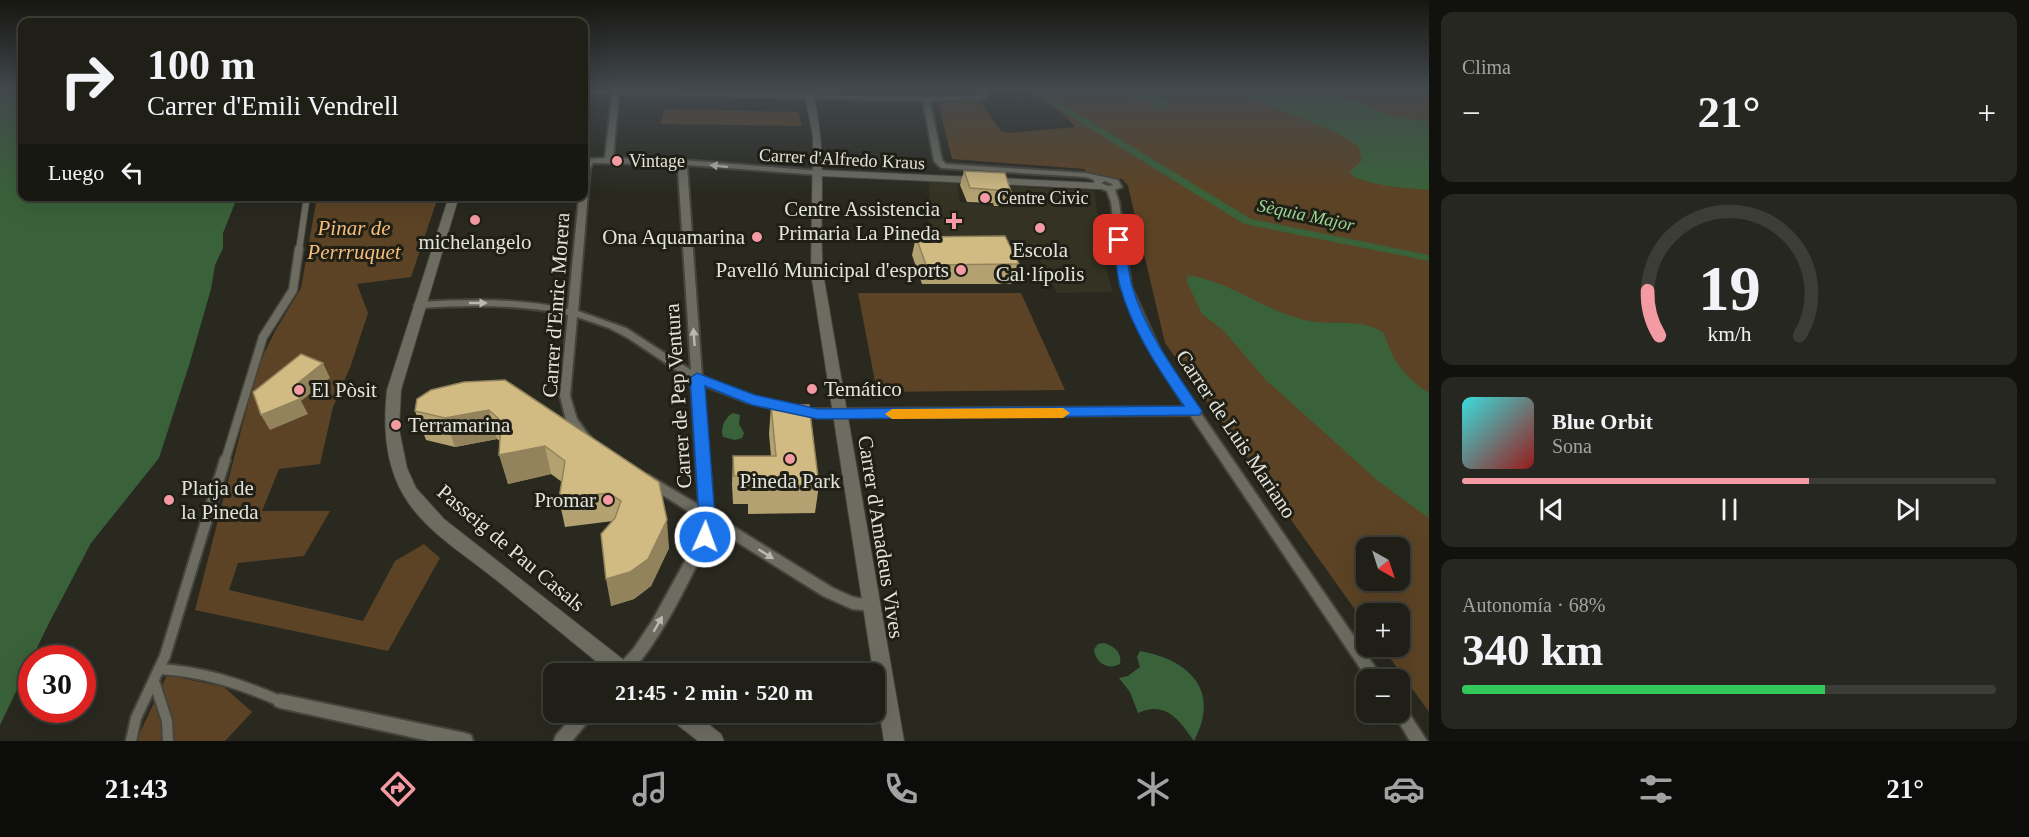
<!DOCTYPE html>
<html lang="es">
<meta charset="utf-8">
<style>
body{margin:0;font-family:"Times New Roman",serif;background:#272721;color:#f1f3f6;height:100vh;display:flex;flex-direction:column;font-size:22px;white-space:nowrap}
*{box-sizing:border-box;margin:0}
p{font-size:20px;color:#a1a2a2}
.icon{flex:none;width:33px;height:33px;fill:none;stroke:currentColor;stroke-width:2;stroke-linecap:round;stroke-linejoin:round}
.map{position:relative;flex:1;overflow:hidden}
.side{display:flex;flex-direction:column;gap:12px;padding:12px;background:#11110d;width:600px}
.side>*{flex:none}
.banner{position:absolute;left:18px;top:18px;width:570px;height:183px;border-radius:12px;box-shadow:0 6px 24px #0002,0 0 0 2px #3c3d37;background:#1f1f18;color:#f1f3f6;overflow:hidden}
.needle{width:39px;rotate:141deg}
.fabs{position:absolute;left:1356px;top:537px;display:grid;gap:12px}
.fabs a{display:grid;place-items:center;width:54px;height:54px;border-radius:12px;background:#1f1f18;box-shadow:0 6px 24px #0002,0 0 0 2px #3c3d37;font-size:30px}
.speed{position:absolute;left:18px;top:645px;display:flex;gap:12px;font-size:30px;font-weight:700;text-align:center}
.speed>*{display:grid;place-content:center;width:78px;height:78px;border-radius:50%;background:#1f1f18;box-shadow:0 6px 24px #0002,0 0 0 2px #3c3d37;line-height:1}
.speed .limit{border:9px solid #d22;background:#fff;color:#111}
.pin{position:absolute;display:grid;place-items:center;width:51px;height:51px;color:#fff;margin:-26px;border-radius:12px;box-shadow:0 3px 9px #0006}
.me{position:absolute;width:66px;margin:-33px;rotate:2deg;stroke-linejoin:round;filter:drop-shadow(0 0 4px #0008)}
.turn{display:flex;align-items:center;gap:21px;height:126px;padding:0 30px;font-size:27px}
.turn .icon{width:78px;height:78px;stroke-width:2.5}
.turn b{display:block;font-size:42px;line-height:51px}
.then{display:flex;align-items:center;height:57px;padding:0 30px;background:#0003;gap:12px;font-size:22px}
.big{font-size:45px;font-weight:700;line-height:1.1}
.side .widget{flex:1;display:flex;flex-direction:column;justify-content:center;gap:9px;min-width:0;padding:0 21px;border-radius:12px;background:#272721}
.side .dial{align-items:center;gap:0}
.dial svg{height:156px;overflow:visible;fill:none;stroke:#3c3d37;stroke-width:7;stroke-linecap:round;text-anchor:middle}
.dial text{fill:#f1f3f6;stroke:none}
.song{display:flex;align-items:center;gap:18px}
.cover{width:72px;height:72px;border-radius:9px;background:linear-gradient(135deg,hsl(180 70% 55%),hsl(0 70% 35%))}
.played{height:6px;border-radius:3px;background:linear-gradient(90deg,#f49aa3 65%,#3c3d37 65%)}
.keys{display:flex;justify-content:space-around;direction:ltr}
.heat{display:flex;justify-content:space-between;align-items:center;font-size:33px;direction:ltr}
.charge{height:9px;border-radius:4px;background:linear-gradient(90deg,#34c759 68%,#3c3d37 0)}
.trip{position:absolute;left:543px;top:663px;width:342px;height:60px;border-radius:12px;background:#1f1f18;box-shadow:0 6px 24px #0002,0 0 0 2px #3c3d37;font-weight:700;line-height:60px;text-align:center}
.tabs{display:flex;height:96px;justify-content:space-around;align-items:center;background:#0c0c0a;color:#a1a2a2}
.tabs .icon{width:42px;height:42px}
.tabs .selected{color:#f49aa3}
.tabs b{font-size:27px;color:#f1f3f6}
main{display:flex;flex:1;min-height:0}
.map>svg:first-child{display:block}
.built{fill:#343323}
.green{fill:#5c4325;fill-rule:evenodd}
.water{fill:#3a623a}
.lines{fill:none;stroke-linecap:round;stroke-linejoin:round}
.canal{fill:#3a623a;fill-rule:evenodd}
.pedestrian-far2-casing{stroke:#44443c;stroke-width:8}
.pedestrian-far1-casing{stroke:#44443c;stroke-width:11}
.pedestrian-casing{stroke:#44443c;stroke-width:14}
.minor-casing{stroke:#44443c;stroke-width:4}
.tertiary-casing{stroke:#44443c;stroke-width:2}
.pedestrian-far2{stroke:#6c6c61;stroke-width:6}
.pedestrian-far1{stroke:#6c6c61;stroke-width:8}
.pedestrian{stroke:#6c6c61;stroke-width:10}
.minor{fill:#6c6c61;fill-rule:evenodd}
.tertiary{fill:#6c6c61;fill-rule:evenodd}
.wall{fill:#b4a171}
.shaded-wall{fill:#92835c}
.building{fill:#d1bb83;stroke:#92835c;stroke-width:1.5}
.oneway{fill:#b9b9b2}
.route{fill:#1a73e8;stroke:#114b97;stroke-width:1.5}
.slow{fill:#f59e0b}
.poi-dot{fill:#f49aa3;stroke:#201f16;stroke-width:2}
.labels{text-anchor:middle;stroke-width:6;stroke-linejoin:round;paint-order:stroke}
.far-street-label{font-size:18px;fill:#e3e3dd;stroke:#201f16}
.far-poi-label{font-size:18px;fill:#e3e3dd;stroke:#201f16;text-anchor:start}
.far-water-label{font-size:18px;font-style:italic;fill:#99d798;stroke:#201f16}
.poi-label{font-size:21px;fill:#e3e3dd;stroke:#201f16;text-anchor:end}
.park-label{font-size:21px;font-style:italic;fill:#f6bc79;stroke:#201f16}
.street-label{font-size:21px;fill:#e3e3dd;stroke:#201f16}
</style>
<main>
<div class="map">
<svg width="1429" height="741" viewBox="0 0 1429 741">
<rect width="100%" height="100%" fill="#292920"/>
<path class="built" d="M929 182 957 183 960 202 1010 208 1005 186 1094 191 1106 269 1113 292 1057 293 1038 257 929 239Z"/>
<g class="green">
<path d="M995 90H1429V712L1382 647 1400 646V614H1366V625L1165 343 1128 186 1122 179 1087 172 1084 169 952 159 938 102 980 101 1000 130 1007 133 1075 127C1068 116 1037 94 1024 92 1013 91 1005 96 995 90ZM1366 548H1400V580H1366Z"/>
<path d="M665 109 798 112 802 126 660 124Z"/>
<path d="M317 197H438L411 277 357 284 368 313 351 365 333 407 320 464 279 469 262 511H330L304 556 238 563 229 590 363 621 395 561 424 544 440 558 388 651 195 610 257 368 275 331 301 288Z"/>
<path d="M858 293H1021L1065 390 877 392Z"/>
<path d="M167 675 224 687 252 712 225 741H136Z"/>
</g>
<g class="water">
<path d="M0 90H22V196L241 197 235 203 223 233V248L215 265 211 289 190 362 159 458 91 543 47 627 0 725Z"/>
<path d="M1090 90H1145L1170 102 1171 105 1156 113 1151 103 1127 96 1115 97 1105 93Z"/>
<path d="M1244 90H1328L1391 115 1429 122V190C1409 188 1364 186 1349 173L1362 160C1361 156 1360 150 1358 147 1348 133 1266 105 1247 98L1241 93Z"/>
<path d="M1189 275C1230 282 1264 310 1304 320 1333 327 1357 316 1384 333 1393 362 1404 376 1429 393V518L1378 481 1266 380 1223 330 1202 314 1186 280Z"/>
<path d="M733 413 740 415 739 424 744 433 742 438 735 440 723 437C720 428 725 417 733 413Z"/>
<path d="M1104 643C1115 647 1122 652 1120 664 1107 671 1095 662 1094 649L1098 644Z"/>
<path d="M1140 651C1190 660 1221 691 1194 741 1180 721 1166 700 1138 713L1130 692 1119 678 1128 676 1140 667 1137 657Z"/>
</g>
<g class="lines">
<path class="canal" d="M1028 90H1039L1251 219 1429 255V261L1244 224Z"/>
<g class="pedestrian-far2-casing">
<g id="pedestrian-far2">
<path d="M820 173 972 180"/>
<path d="M997 181 1098 186"/>
<path d="M299 250 307 196"/>
</g>
</g>
<g class="pedestrian-far1-casing">
<path id="pedestrian-far1" d="M225 461 263 337 293 290 299 249"/>
</g>
<g class="pedestrian-casing">
<g id="pedestrian">
<path d="M159 669C202 671 241 684 280 701"/>
<path d="M154 681 167 721 168 741"/>
<path d="M131 741 136 718 165 656 225 460"/>
</g>
</g>
<g class="minor-casing">
<g id="minor">
<path d="M584 90 926 97 981 95 982 94 980 90H987L989 94 983 99 930 101 942 160 946 164 1086 173 1118 180 1122 187 1115 190 1119 202 1131 286 1161 352 1200 412 1384 680H1368L1190 415 810 417 746 402 702 385 712 513 833 588 853 597 876 601 878 605 876 609 871 611 852 609 823 596 713 527V532C689 580 666 633 630 674H614L616 668 634 648 652 621 701 532 700 519 644 483 642 480 644 477 648 475 652 477 699 505 691 380 628 338 609 328 577 317 570 396 577 419 591 438 589 441H581L566 420 560 396 568 315C519 304 469 305 419 308L414 305 419 302C469 299 519 298 568 309L579 196H584V166L585 163H584V159L605 158 612 94 584 93ZM619 94 923 101 934 161 941 168 1086 177 1094 180V186L1107 191 1111 202 1121 286 1151 352 1185 407 810 409 749 395 702 376 687 165 820 175 824 173 820 171 684 160 613 158ZM593 163 679 165 678 169 691 370 626 328 578 311 590 169ZM1105 181 1112 184 1113 185 1108 186 1101 183Z"/>
<path d="M280 694 465 733 471 735 473 741H429L280 708 275 706 272 701 275 696Z"/>
<path d="M1400 704 1405 707 1427 741H1410L1393 712H1400Z"/>
<path d="M577 712H594L592 717 572 741H554L556 735Z"/>
</g>
</g>
<g class="tertiary-casing">
<g id="tertiary">
<path d="M804 90H812C829 152 818 210 823 273L904 741H884L811 273 813 137Z"/>
<path d="M449 196H459L401 390 399 429 407 468 416 488 444 519 634 668 636 674H612C572 642 534 610 495 579 464 554 425 531 404 496 385 464 383 427 387 390Z"/>
<path d="M667 712H693L721 734 724 741H698L670 719Z"/>
</g>
</g>
<use href="#pedestrian-far2" class="pedestrian-far2"/>
<use href="#pedestrian-far1" class="pedestrian-far1"/>
<use href="#pedestrian" class="pedestrian"/>
<use href="#minor" class="minor"/>
<use href="#tertiary" class="tertiary"/>
</g>
<g class="wall">
<path d="M964 171 1011 192 1007 206H994L993 203 967 202 960 185Z"/>
<path d="M916 237 1019 264 1012 284H922L912 255Z"/>
<path d="M505 380 669 548 651 586 634 599 611 606 613 521 565 527 559 499 562 482 551 474 508 484 500 441 497 439 455 447 426 440 415 411Z"/>
<path d="M771 405 819 485 815 513 748 514V504H733L732 484 733 456H771L769 434Z"/>
</g>
<g class="shaded-wall">
<path d="M323 363 330 378 301 401 308 414 270 430 261 415 292 388Z"/>
<path d="M489 410 497 439 455 447 445 418Z"/>
<path d="M545 446 551 474 508 484 499 455Z"/>
<path d="M667 520 669 548 651 586 634 599 611 606 606 579Z"/>
</g>
<g class="building">
<path d="M964 171 1005 173 1011 192H998L997 190 970 188Z"/>
<path d="M1005 236 1019 264 926 265 916 237Z"/>
<path d="M301 354 323 363 292 388 300 399 261 415 253 392Z"/>
<path d="M505 380 659 482 667 520 648 559 630 572 606 579 601 534 615 518 621 501 609 493 559 499 565 461 545 446 499 455 501 421 489 410 445 418 415 411 417 399 431 390 464 382Z"/>
<path d="M771 405H809L819 485 750 486 749 476H734L733 456H776Z"/>
</g>
<defs><path id="oneway-solid" d="M-6-.8H1V-3.2L6.5 0L1 3.2V.8H-6Z" transform="scale(1.5)"/></defs>
<g class="oneway">
<use href="#oneway-solid" transform="translate(719 166) rotate(-174)"/>
<use href="#oneway-solid" transform="translate(478 303)"/>
<use href="#oneway-solid" transform="translate(694 337) rotate(-94)"/>
<use href="#oneway-solid" transform="translate(766 554) rotate(32)"/>
<use href="#oneway-solid" transform="translate(658 624) rotate(-60)"/>
</g>
<linearGradient id="sky" x2="0" y2="1"><stop stop-color="#171712"/><stop offset="0.46" stop-color="#43494e"/><stop offset="1" stop-color="#43494e" stop-opacity="0"/></linearGradient>
<rect width="1429" height="194" fill="url(#sky)"/>
<path class="route" d="M1119 236 1125 240C1127 255 1128 271 1132 286 1145 330 1174 370 1200 408L1202 411 1200 415 818 419 752 405 705 386 715 517 711 542 705 544 700 542 697 537 699 517 690 378 697 373 755 395 818 409 1184 406C1159 370 1132 330 1120 286 1116 272 1116 255 1114 240Z"/>
<path class="slow" d="M1063 408 1070 413 1063 418 892 419 885 414 892 409Z"/>
<g class="poi-dot">
<circle cx="617" cy="161" r="6"/>
<circle cx="985" cy="198" r="6"/>
<circle cx="475" cy="220" r="6"/>
<path d="M951 212h6v6h6v6h-6v6h-6v-6h-6v-6h6z"/>
<circle cx="1040" cy="228" r="6"/>
<circle cx="757" cy="237" r="6"/>
<circle cx="961" cy="270" r="6"/>
<circle cx="812" cy="389" r="6"/>
<circle cx="299" cy="390" r="6"/>
<circle cx="396" cy="425" r="6"/>
<circle cx="790" cy="459" r="6"/>
<circle cx="169" cy="500" r="6"/>
<circle cx="608" cy="500" r="6"/>
</g>
<g class="labels">
<g class="far-street-label">
<text transform="translate(842 159) rotate(3)" y="6">Carrer d'Alfredo Kraus</text>
</g>
<g class="far-poi-label">
<text x="629" y="167">Vintage</text>
<text x="997" y="204">Centre Civic</text>
</g>
<g class="far-water-label">
<text transform="translate(1306 215) rotate(12)" y="6">Sèquia Major</text>
</g>
<g class="poi-label">
<text x="940" y="216">Centre Assistencia<tspan x="940" dy="24">Primaria La Pineda</tspan></text>
<text x="745" y="244">Ona Aquamarina</text>
<text x="475" y="249" text-anchor="middle">michelangelo</text>
<text x="1040" y="257" text-anchor="middle">Escola<tspan x="1040" dy="24">Cal·lípolis</tspan></text>
<text x="949" y="277">Pavelló Municipal d'esports</text>
<text x="824" y="396" text-anchor="start">Temático</text>
<text x="311" y="397" text-anchor="start">El Pòsit</text>
<text x="408" y="432" text-anchor="start">Terramarina</text>
<text x="790" y="488" text-anchor="middle">Pineda Park</text>
<text x="181" y="495" text-anchor="start">Platja de<tspan x="181" dy="24">la Pineda</tspan></text>
<text x="596" y="507">Promar</text>
</g>
<g class="park-label">
<text x="354" y="235">Pinar de<tspan x="354" dy="24">Perrruquet</tspan></text>
</g>
<g class="street-label">
<text transform="translate(556 305) rotate(-86)" y="7">Carrer d'Enric Morera</text>
<text transform="translate(678 396) rotate(-94)" y="7">Carrer de Pep Ventura</text>
<text transform="translate(1236 434) rotate(56)" y="7">Carrer de Luis Mariano</text>
<text transform="translate(881 537) rotate(81)" y="7">Carrer d'Amadeus Vives</text>
<text transform="translate(511 548) rotate(40)" y="7">Passeig de Pau Casals</text>
</g>
</g>
</svg>
<div class="fabs">
<a><svg class="needle" viewBox="-14 -14 28 28"><path d="M0-13l5 13h-10z" fill="#e53935"/><path d="M0 13l5-13h-10z" fill="#a1a2a2"/></svg></a>
<a>+</a>
<a>−</a>
</div>
<div class="speed"><div class="limit">30</div></div>
<div class="pin" style="left:1119px;top:240px;background:#d93025"><svg class="icon" aria-label="arrive" viewBox="0 0 24 24"><path d="M6 21V4h12l-3 4 3 4H6"/></svg></div>
<svg class="me" style="left:705px;top:537px" viewBox="-20 -20 40 40"><circle r="17" fill="#1a73e8" stroke="#fff" stroke-width="3"/><path d="M0-11L8 9 0 5-8 9z" fill="#fff"/></svg>
<div class="trip">21:45 · 2 min · 520 m</div>
<div class="banner">
<div class="turn"><svg class="icon" aria-label="right" viewBox="0 0 24 24"><path d="M7 20v-9h11M14 6l5 5-5 5"/></svg><div><b>100 m</b>Carrer d'Emili Vendrell</div></div>
<div class="then">Luego<svg class="icon" aria-label="left" viewBox="0 0 24 24"><path d="M17 20v-9H6M10 6l-5 5 5 5"/></svg></div>
</div>
</div>
<section class="side">
<div class="widget"><p>Clima</p>
<div class="heat"><a>−</a><b class="big">21°</b><a>+</a></div>
</div>
<div class="widget dial"><svg viewBox="0 0 100 80">
<path d="M14 69A42 42 0 1 1 86 69"/>
<path d="M14 69A42 42 0 0 1 8 46" stroke="#f49aa3"/>
<text x="50" y="56" font-size="32" font-weight="700">19</text>
<text x="50" y="72" font-size="11">km/h</text>
</svg></div>
<div class="widget">
<div class="song"><i class="cover"></i><div><b>Blue Orbit</b><p>Sona</p></div></div>
<div class="played"></div>
<div class="keys"><svg class="icon" aria-label="previous" viewBox="0 0 24 24"><path d="M18 5L8 12l10 7zM5 5v14"/></svg><svg class="icon" aria-label="pause" viewBox="0 0 24 24"><path d="M8 5v14M16 5v14"/></svg><svg class="icon" aria-label="next" viewBox="0 0 24 24"><path d="M6 5l10 7-10 7zM19 5v14"/></svg></div>
</div>
<div class="widget"><p>Autonomía · 68%</p><b class="big">340 km</b><div class="charge"></div></div>
</section>
</main>
<nav class="tabs">
<b>21:43</b>
<svg class="icon selected" aria-label="directions" viewBox="0 0 24 24"><path d="M12 3l9 9-9 9-9-9zM9 14v-3h6M13 9l2 2-2 2"/></svg>
<svg class="icon" aria-label="music" viewBox="0 0 24 24"><path d="M9 18V5l10-2v13"/><circle cx="6" cy="18" r="3"/><circle cx="16" cy="16" r="3"/></svg>
<svg class="icon" aria-label="phone" viewBox="0 0 24 24"><path d="M5 4h4l2 5-3 2q2 4 5 5l2-3 5 2v4C11 20 4 13 5 4z"/></svg>
<svg class="icon" aria-label="climate" viewBox="0 0 24 24"><path d="M12 3v18M4 7l16 10M4 17L20 7"/></svg>
<svg class="icon" aria-label="car" viewBox="0 0 24 24"><path d="M5 17H2v-5l4-1 3-4h7l3 4 3 1v5h-3M9 17h6M6 11h13"/><circle cx="7" cy="17" r="2"/><circle cx="17" cy="17" r="2"/></svg>
<svg class="icon" aria-label="filters" viewBox="0 0 24 24"><path d="M4 7h16M4 17h16"/><circle cx="9" cy="7" r="2"/><circle cx="15" cy="17" r="2"/></svg>
<b>21°</b>
</nav>
